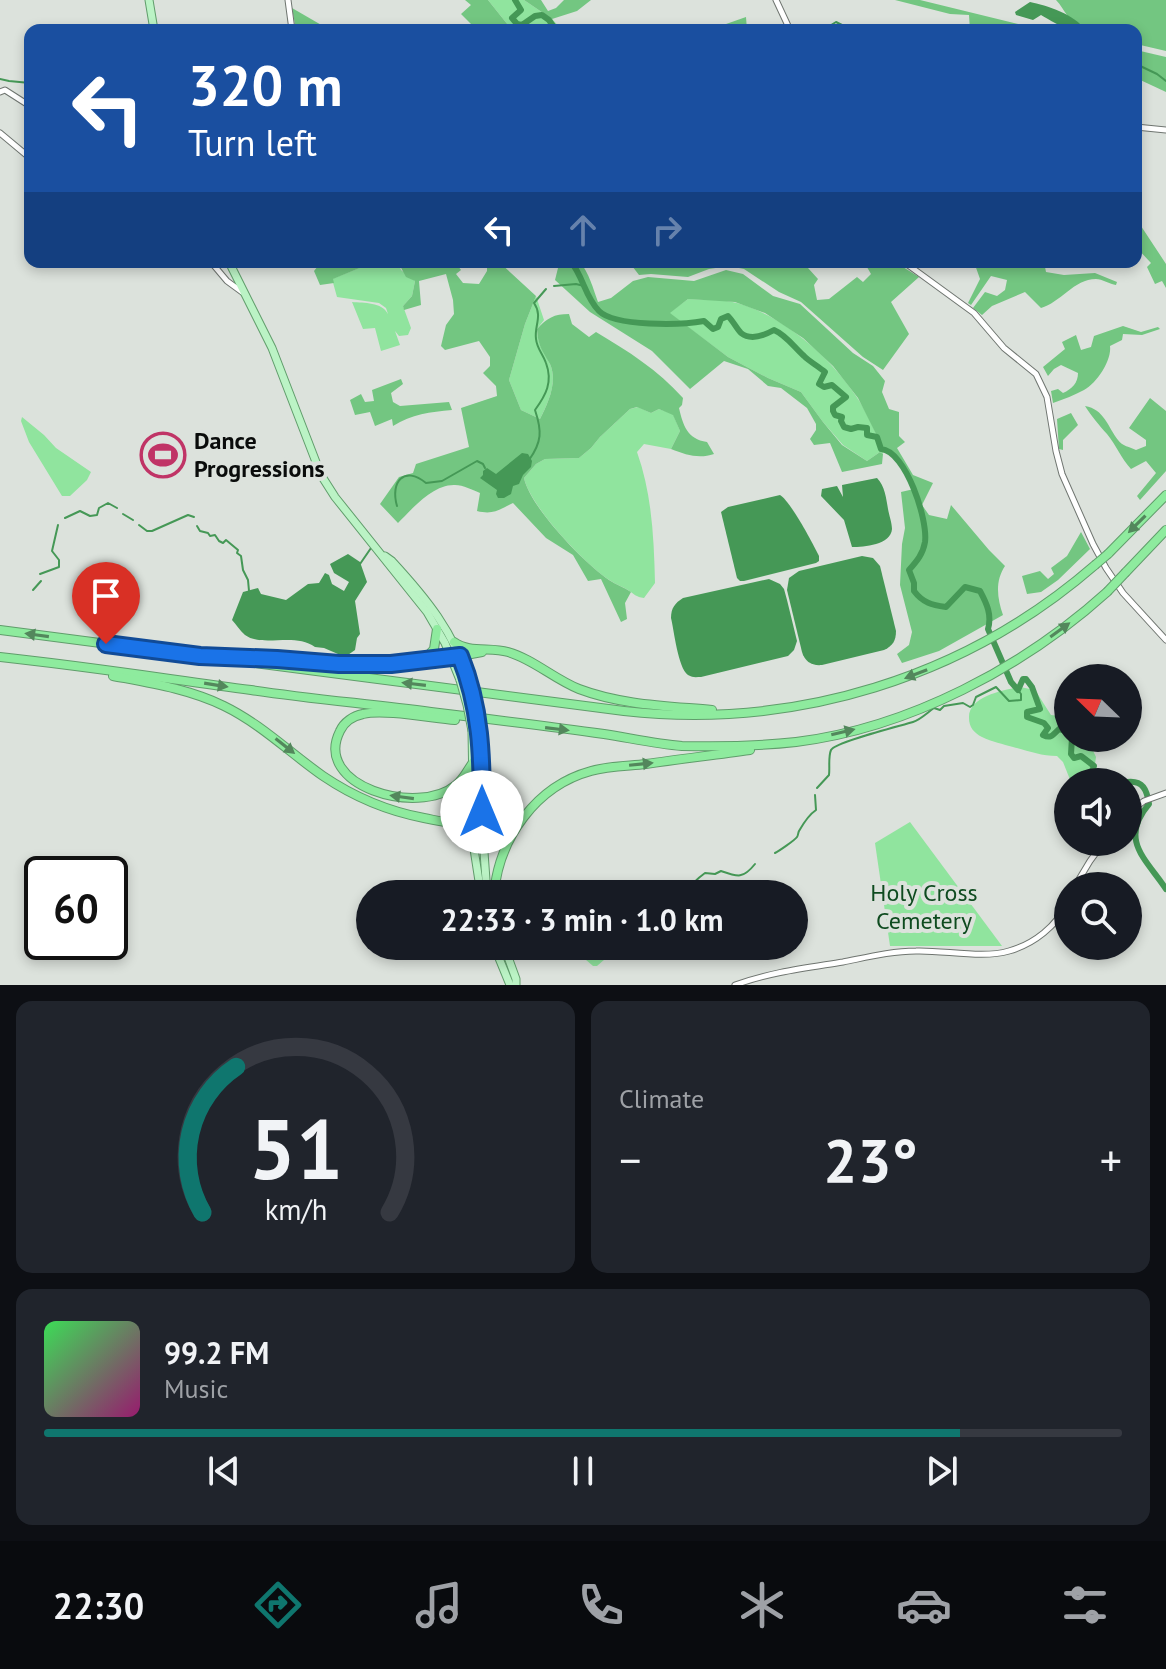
<!DOCTYPE html>
<meta charset="utf-8">
<style>
body{margin:0;font-family:"PT Sans",sans-serif;background:#20242c;color:#f1f3f6;height:100vh;display:flex;flex-direction:column;font-size:30px;white-space:nowrap}
*{box-sizing:border-box;margin:0}
p{font-size:26px;color:#9ea1a6}
.icon{flex:none;width:44px;height:44px;fill:none;stroke:currentColor;stroke-width:2;stroke-linecap:round;stroke-linejoin:round}
.map{position:relative;height:985px;overflow:hidden}
.sheet{display:flex;flex-direction:column;gap:16px;padding:16px;background:#0d0f14;flex:1}
.sheet>*{flex:none}
.hud{position:absolute;left:24px;top:24px;width:1118px;height:244px;border-radius:16px;box-shadow:0 4px 12px #0003;background:#1a4fa0;color:#fff;overflow:hidden}
.needle{width:52px;rotate:293deg}
.tools{position:absolute;left:1054px;top:664px;display:grid;gap:16px}
.tools a{display:grid;place-items:center;width:88px;height:88px;border-radius:50%;background:#171b24;box-shadow:0 4px 12px #0003;font-size:40px}
.speed{position:absolute;left:24px;top:856px;display:flex;gap:16px;font-size:40px;font-weight:700;text-align:center}
.speed>*{display:grid;place-content:center;width:104px;height:104px;border-radius:50%;background:#171b24;box-shadow:0 4px 12px #0003;line-height:1}
.speed .limit{border:4px solid #111;border-radius:12px;background:#fff;color:#111}
.pin{position:absolute;display:grid;place-items:center;width:68px;height:68px;color:#fff;margin:-82px -34px;border-radius:50% 50% 50% 0;rotate:-45deg;box-shadow:0 0 8px #0007}
.pin .icon{rotate:45deg}
.me{position:absolute;width:88px;margin:-44px;rotate:0deg;stroke-linejoin:round;filter:drop-shadow(0 0 6px #0008)}
.turn{display:flex;align-items:center;gap:28px;height:168px;padding:0 32px;font-size:36px}
.turn .icon{width:104px;height:104px;stroke-width:2.5}
.turn b{display:block;font-size:56px;line-height:68px}
.lanes{display:flex;align-items:center;height:76px;padding:0 32px;background:#0003;justify-content:center;gap:40px;direction:ltr}
.lanes .off{opacity:.35}
.big{font-size:60px;font-weight:800;line-height:1.1}
.sheet .tile{flex:1;display:flex;flex-direction:column;justify-content:center;gap:12px;min-width:0;padding:0 28px;border-radius:16px;background:#20242c}
.sheet .dial{align-items:center;gap:0}
.dial svg{height:208px;overflow:visible;fill:none;stroke:#363941;stroke-width:7;stroke-linecap:round;text-anchor:middle}
.dial text{fill:#f1f3f6;stroke:none}
.song{display:flex;align-items:center;gap:24px}
.cover{width:96px;height:96px;border-radius:12px;background:linear-gradient(135deg,hsl(130 70% 55%),hsl(320 70% 35%))}
.played{height:8px;border-radius:4px;background:linear-gradient(90deg,#0f766e 85%,#363941 85%)}
.keys{display:flex;justify-content:space-around;direction:ltr}
.heat{display:flex;justify-content:space-between;align-items:center;font-size:44px;direction:ltr}
.sheet .tiles{flex:1;display:grid;gap:16px;grid-template-columns:1fr 1fr}
.tile:last-child{grid-column:span 2}
.trip{position:absolute;left:356px;top:880px;width:452px;height:80px;border-radius:40px;background:#171b24;box-shadow:0 4px 12px #0003;font-weight:800;line-height:80px;text-align:center}
.tab-bar{display:flex;height:128px;justify-content:space-around;align-items:center;background:#090b0e;color:#9ea1a6}
.tab-bar .icon{width:56px;height:56px}
.tab-bar .current{color:#0f766e}
.tab-bar b{font-size:36px;color:#f1f3f6}
.map>svg:first-child{display:block}
.green{fill:#90e49e}
.forest{fill:#73c681}
.water{fill:#459856}
.lines{fill:none;stroke-linecap:round;stroke-linejoin:round}
.stream{stroke:#459856;stroke-width:2}
.river{stroke:#459856;stroke-width:6}
.secondary-casing{stroke:#6f7570;stroke-width:7}
.primary-casing{stroke:#609d6b;stroke-width:9}
.highway-casing{stroke:#609d6b;stroke-width:10}
.secondary{stroke:#fff;stroke-width:5}
.primary{stroke:#bbf3c5;stroke-width:7}
.highway{stroke:#8eeb9e;stroke-width:8}
.primary-bridge-casing{stroke:#609d6b;stroke-width:9;stroke-linecap:butt}
.highway-bridge-casing{stroke:#609d6b;stroke-width:10;stroke-linecap:butt}
.primary-bridge{stroke:#bbf3c5;stroke-width:7}
.highway-bridge{stroke:#8eeb9e;stroke-width:8}
.oneway{fill:#53875c}
.route-casing{stroke:#114b97;stroke-width:20}
.route{stroke:#1a73e8;stroke-width:14}
.labels{text-anchor:middle;stroke-width:8;stroke-linejoin:round;paint-order:stroke}
.poi-label{font-size:24px;font-weight:bold;fill:#0a0c0b;stroke:#dce2dc;text-anchor:start}
.park-label{font-size:24px;fill:#0e4b1f;stroke:#dce2dc}
</style>
<div class="map">
<svg width="1166" height="985" viewBox="0 0 1166 985">
<rect width="100%" height="100%" fill="#dce2dc"/>
<g class="green">
<path d="M488 0H524L552 19 562 30H512Z"/>
<path d="M374 262H398L401 270 415 281 412 296 403 306 411 328 408 335 399 336 395 331 400 345 381 351 375 328 363 329 352 302C364 303 382 302 388 314L386 308 379 303 337 297 332 279Z"/>
<path d="M536 296 544 320 537 329C538 346 543 350 550 364 558 382 548 403 540 419L521 410 509 380 525 324Z"/>
<path d="M688 299C704 300 722 299 737 303 784 316 830 357 856 396 867 412 874 430 882 446L883 454 880 452 867 461 843 445 823 422 801 392 768 378 728 357 669 313Z"/>
<path d="M638 407 651 413 659 409 673 414 680 431 671 449 644 444 637 452C652 494 654 539 655 583L644 598C636 597 634 594 628 590 622 586 616 585 611 581 586 566 530 506 524 478L536 464 545 459 579 458 591 448 600 437 630 409Z"/>
<path d="M22 417 44 435 56 448 91 472 87 480 70 496H62L29 442 21 421Z"/>
<path d="M1020 687 1035 690 1051 715 1068 717V738H1087L1096 757 1095 764 1101 782H1071L1063 762 1057 756C1041 756 1029 751 1013 747 1003 744 992 742 982 737 974 733 969 727 969 718 968 697 1003 690 1020 687Z"/>
<path d="M910 822 1002 946H890L875 843Z"/>
<path d="M604 946 605 959 597 966H593L585 959 584 946Z"/>
</g>
<g class="forest">
<path d="M465 0H488L512 30H477L461 14 471 5Z"/>
<path d="M524 0H541L548 11 556 8 564 0H591L577 11 552 19Z"/>
<path d="M895 0H920L1043 30H970L969 15 950 14Z"/>
<path d="M1056 0H1166V51L1136 44V30H1085C1080 21 1072 22 1067 15 1063 10 1061 5 1056 0Z"/>
<path d="M292 8 330 30H296Z"/>
<path d="M746 17 747 30H709Z"/>
<path d="M1136 50 1166 57V92L1136 78Z"/>
<path d="M1136 225 1141 226 1166 264V288L1162 281 1155 284 1147 267 1151 263 1136 247Z"/>
<path d="M317 262H374L333 279 334 283 320 285 314 271 318 266Z"/>
<path d="M398 262H455L461 270 456 274 463 283 479 284 487 271V262H499L536 296 525 324 509 380 521 410 540 419C548 403 558 382 550 364 542 350 538 346 537 329 547 318 554 314 569 314L572 324 589 337 596 332C628 351 658 370 683 398L682 405 679 408C683 425 687 439 707 442L714 454C699 459 686 455 671 449L680 431 673 415 659 409 651 413 637 407 630 409 600 437 591 448 579 458 545 459 536 464 524 478C530 507 584 563 609 580 616 585 624 587 631 592L625 603 627 619 621 622 601 579 588 581 573 555 546 538 513 503C499 510 493 515 477 511L480 493C473 490 463 485 455 485 433 484 412 509 398 523L380 504 399 477 413 473 416 464 469 447 461 408 497 396 496 386 483 373 490 366V357L479 341 445 350 441 346 446 325 454 314 453 300 446 274 419 281 421 305 404 310 403 306 412 296 415 281 406 277Z"/>
<path d="M518 262H580C589 273 593 288 598 302L611 298 633 281 648 277 694 281 726 270 743 274 773 296 800 304 853 353 873 366 885 381 882 392 889 409 899 412V436L905 442 897 448 913 475 933 483 922 505 929 515 947 519 951 505 989 550 1005 566C995 581 997 598 1003 615L939 651 902 663 897 654 909 645 912 632 900 585 902 544 905 528 901 492 914 489 912 479 901 462 882 446 858 398 833 366 803 338 765 313 735 302 688 299 670 313 728 357 768 378 801 392 823 422 842 445 867 461 880 452 883 454 882 464 842 472 830 443 814 445 810 439 816 430V424L807 408 781 388 768 386 748 369 724 361 690 389 652 351 590 312 555 280 558 268 523 265Z"/>
<path d="M629 262H806L808 268 818 279 814 285 817 300 829 299 857 277 863 282 871 274 864 262H895L919 277 891 302 909 334 883 370 863 357 801 302 779 292 744 269 729 266 709 269 688 277 651 274 639 275Z"/>
<path d="M974 262H1044L1046 272 1064 275 1095 273 1117 282 1116 285C1110 284 1102 279 1096 279 1074 279 1060 303 1041 308L1025 292 992 306 982 315 973 308 985 292 997 296 1005 290 1007 280 991 276 971 305 968 303 980 279Z"/>
<path d="M1123 326 1141 332 1158 327 1160 329 1142 335 1123 334 1122 340 1110 346C1112 360 1097 383 1084 390 1075 395 1064 399 1053 403L1051 391 1058 389 1063 393C1072 389 1078 383 1078 373L1061 365 1054 369 1048 376 1043 367 1065 349 1062 342 1076 335 1081 350 1091 347 1094 336Z"/>
<path d="M401 379 403 384 391 393 393 402 400 406 449 402 452 410C430 412 412 414 393 426L392 419 375 426 370 412 355 415 350 400 361 394 365 402 374 401 372 390Z"/>
<path d="M1150 398 1166 411V471L1140 500 1137 496 1156 473 1146 461 1131 469C1121 458 1116 445 1107 434 1099 425 1092 417 1085 406 1104 409 1108 427 1118 440 1122 446 1130 447 1136 450L1146 446V440L1129 428Z"/>
<path d="M1071 413 1078 425 1063 440V450L1059 449 1057 419Z"/>
<path d="M1081 532 1090 549 1058 580 1041 592 1027 594 1022 576 1040 571 1048 579 1054 574 1051 568 1067 556Z"/>
</g>
<g class="water">
<path d="M1030 2C1046 5 1076 15 1085 30 1064 30 1057 24 1041 15L1033 20 1016 15 1015 12Z"/>
<path d="M522 453 528 454 532 461 531 467 523 475 519 484 513 486 511 494 504 498H498L496 494 497 490 480 478 483 475V471L487 468 496 474Z"/>
<path d="M877 478C885 486 886 498 888 509 889 515 892 523 892 529 891 545 864 547 852 547L844 520 821 496 822 489 837 486 843 497 842 485Z"/>
<path d="M780 495C791 502 812 542 819 556V561L816 563 744 581H740L737 578 721 512 728 507Z"/>
<path d="M348 554 360 562 367 582 355 601 360 634 357 638 355 650 345 657 324 648 315 647C294 632 263 648 245 635 240 631 236 624 232 620L243 592 258 588 261 594 286 600 308 584 319 583 325 573 329 575 332 584 344 591 349 582 334 573 330 564Z"/>
<path d="M862 556 873 558 880 566 896 631C896 640 893 646 884 650L822 665C812 666 805 662 802 652L787 590 789 578 799 571Z"/>
<path d="M769 579 780 584 784 589 787 600 797 641 794 650 788 656 701 677C696 677 693 678 688 675 678 668 674 630 671 618 671 608 675 603 683 598Z"/>
</g>
<g class="lines">
<g class="stream">
<path d="M740 30 763 25 781 30"/>
<path d="M823 30 836 22 850 29 859 30"/>
<path d="M869 30 880 27 901 30"/>
<path d="M1021 30 1022 27"/>
<path d="M1136 64 1157 74 1166 81"/>
<path d="M0 79 9 81 30 83"/>
<path d="M554 286 576 284 584 286"/>
<path d="M529 460C542 442 542 431 535 410 546 395 553 382 546 363 543 354 537 349 536 339 534 326 543 316 534 303L546 289"/>
<path d="M397 506C390 482 404 465 426 483L442 481 477 461 483 464 485 468"/>
<path d="M123 514 133 520"/>
<path d="M65 518 80 511 90 516 97 515 99 508 108 503 117 508"/>
<path d="M139 525 147 531H152L188 515 194 517"/>
<path d="M197 526 200 531 208 533 210 536 215 535 219 541 223 543 226 540 238 550 237 553 241 556 243 570 248 580 249 591"/>
<path d="M360 564 371 548"/>
<path d="M40 574 59 567V560L52 551 58 525"/>
<path d="M33 590 41 581"/>
<path d="M817 788 829 775C830 768 828 757 831 750 835 742 900 726 913 722 920 720 928 712 934 708L940 710 944 706 963 703 970 707 973 705 976 697 996 687 1009 701 1021 700V694L1018 690"/>
<path d="M775 853C779 851 795 840 797 837 798 836 798 833 799 831 803 824 810 814 816 810L815 795"/>
<path d="M651 894 659 887 664 886C690 897 685 887 705 873L715 874 721 871C738 877 743 879 755 864"/>
</g>
<g class="river">
<path d="M515 0 521 10 512 18 517 24 522 25 535 16 542 15 549 20 553 26 551 30"/>
<path d="M555 262H560"/>
<path d="M571 262C583 276 585 297 599 311 615 327 682 325 704 321L713 329 718 327 721 319 728 316C733 321 737 329 741 333 751 341 765 335 774 330 786 335 794 347 804 356 810 362 818 366 825 372L819 384 824 387 832 385 846 397 833 407V411L835 415 842 417 841 421 844 427 851 429 858 427 867 428V435L877 437 881 449C906 451 928 520 925 542 923 554 917 561 909 570L914 583V591C923 603 932 605 946 607L965 587 980 591C987 604 992 615 988 629L1011 682 1018 690 1023 679H1026L1032 687 1040 709 1027 712V717L1044 723 1048 728 1043 735C1051 739 1053 735 1059 729L1068 732"/>
<path d="M1072 738 1071 754 1074 758 1081 756 1094 766 1088 782"/>
<path d="M1127 782C1143 780 1147 790 1149 804 1118 840 1147 860 1166 889"/>
</g>
<g class="secondary-casing">
<g id="secondary">
<path d="M288 0 292 30"/>
<path d="M776 0 790 30"/>
<path d="M0 92 5 90 30 106"/>
<path d="M1136 127 1166 130"/>
<path d="M0 133 30 158"/>
<path d="M211 262 227 281 242 292"/>
<path d="M904 262 974 313 1004 348 1036 374 1047 397 1056 451 1062 474 1093 544 1106 568 1123 593 1166 640"/>
<path d="M1128 813 1144 801 1166 793"/>
<path d="M1075 886 1090 861 1104 842"/>
<path d="M735 985C771 972 806 968 843 962 868 957 892 951 916 951 944 950 983 959 1009 951 1034 944 1057 926 1068 902"/>
</g>
</g>
<g class="primary-casing">
<g id="primary">
<path d="M149 0 154 30"/>
<path d="M229 262 272 348 321 475 335 497 427 612 445 643 460 680"/>
<path d="M385 556 392 561C427 599 453 631 469 681"/>
<path d="M472 731 474 849 481 894"/>
<path d="M480 732 482 824 487 894"/>
<path d="M494 946 510 985"/>
<path d="M504 946 516 979V985"/>
</g>
</g>
<g class="highway-casing">
<g id="highway">
<path d="M1108 554 1166 495"/>
<path d="M1126 572 1166 530"/>
<path d="M0 630 624 711C795 730 965 678 1095 565"/>
<path d="M454 642C469 653 490 647 508 652 533 659 554 679 579 689 621 705 668 706 712 710"/>
<path d="M0 657C84 666 168 679 251 690 311 699 371 704 431 712 489 719 547 726 604 734 630 738 656 744 682 746 720 747 759 746 796 742 909 728 1024 667 1107 592"/>
<path d="M252 658C288 660 322 665 358 665 399 665 441 660 482 652"/>
<path d="M424 660 434 649 437 629"/>
<path d="M113 676C150 683 189 689 224 706 261 724 290 753 323 776 354 797 387 811 424 818 450 823 457 827 482 814"/>
<path d="M455 720C431 718 384 709 363 714 353 716 344 722 340 731 312 786 418 817 456 785 464 779 468 769 474 761"/>
<path d="M455 824 474 839"/>
<path d="M494 894C499 838 536 786 591 771 608 766 628 766 646 764 680 759 715 755 750 750"/>
</g>
</g>
<use href="#secondary" class="secondary"/>
<use href="#primary" class="primary"/>
<use href="#highway" class="highway"/>
<g class="primary-bridge-casing">
<g id="primary-bridge">
<path d="M460 680 467 705 472 731"/>
<path d="M469 681 480 732"/>
</g>
</g>
<g class="highway-bridge-casing">
<g id="highway-bridge">
<path d="M1095 565 1108 554"/>
<path d="M1107 592 1126 572"/>
</g>
</g>
<use href="#primary-bridge" class="primary-bridge"/>
<use href="#highway-bridge" class="highway-bridge"/>
</g>
<defs><path id="oneway-solid" d="M-6-.8H1V-3.2L6.5 0L1 3.2V.8H-6Z" transform="scale(2)"/></defs>
<g class="oneway">
<use href="#oneway-solid" transform="translate(1137 524) rotate(135)"/>
<use href="#oneway-solid" transform="translate(1060 630) rotate(-36)"/>
<use href="#oneway-solid" transform="translate(37 635) rotate(-172)"/>
<use href="#oneway-solid" transform="translate(916 674) rotate(159)"/>
<use href="#oneway-solid" transform="translate(414 684) rotate(-173)"/>
<use href="#oneway-solid" transform="translate(216 685) rotate(9)"/>
<use href="#oneway-solid" transform="translate(557 729) rotate(7)"/>
<use href="#oneway-solid" transform="translate(843 732) rotate(-13)"/>
<use href="#oneway-solid" transform="translate(285 746) rotate(38)"/>
<use href="#oneway-solid" transform="translate(641 764) rotate(-6)"/>
<use href="#oneway-solid" transform="translate(402 797) rotate(-172)"/>
</g>
<g class="lines">
<g class="route-casing">
<path id="route" d="M106 644 200 656 277 659 339 664H391L460 656C481 708 482 756 482 812"/>
</g>
<use href="#route" class="route"/>
</g>
<defs>
<g id="stadium-ring" transform="scale(2.3)"><circle r="9.5" fill="#dce2dc" stroke="#c03466" stroke-width="1.5"/><path d="M0-5a6.5 5 0 1 0 0 10a6.5 5 0 1 0 0-10ZM-3.5-1.8h7v3.6h-7Z" fill="#c03466"/></g>
</defs>
<g fill-rule="evenodd">
<use href="#stadium-ring" x="163" y="455"/>
</g>
<g class="labels">
<g class="poi-label">
<text x="194" y="449">Dance<tspan x="194" dy="28">Progressions</tspan></text>
</g>
<g class="park-label">
<text x="924" y="901">Holy Cross<tspan x="924" dy="28">Cemetery</tspan></text>
</g>
</g>
</svg>
<div class="tools">
<a><svg class="needle" viewBox="-14 -14 28 28"><path d="M0-13l5 13h-10z" fill="#e53935"/><path d="M0 13l5-13h-10z" fill="#9ea1a6"/></svg></a>
<a><svg class="icon" aria-label="sound" viewBox="0 0 24 24"><path d="M4 9h4l5-4v14l-5-4H4zM17 9q2 3 0 6"/></svg></a>
<a><svg class="icon" aria-label="search" viewBox="0 0 24 24"><circle cx="10" cy="10" r="6"/><path d="M15 15l6 6"/></svg></a>
</div>
<div class="speed"><div class="limit">60</div></div>
<div class="pin" style="left:106px;top:644px;background:#d93025"><svg class="icon" aria-label="arrive" viewBox="0 0 24 24"><path d="M6 21V4h12l-3 4 3 4H6"/></svg></div>
<svg class="me" style="left:482px;top:812px" viewBox="-20 -20 40 40"><circle r="19" fill="#fff"/><path d="M0-13L10 11 0 6-10 11z" fill="#1a73e8"/></svg>
<div class="trip">22:33 · 3 min · 1.0 km</div>
<div class="hud">
<div class="turn"><svg class="icon" aria-label="left" viewBox="0 0 24 24"><path d="M17 20v-9H6M10 6l-5 5 5 5"/></svg><div><b>320 m</b>Turn left</div></div>
<div class="lanes"><svg class="icon" aria-label="left" viewBox="0 0 24 24"><path d="M17 20v-9H6M10 6l-5 5 5 5"/></svg><svg class="icon off" aria-label="ahead" viewBox="0 0 24 24"><path d="M12 20V5M6 11l6-6 6 6"/></svg><svg class="icon off" aria-label="right" viewBox="0 0 24 24"><path d="M7 20v-9h11M14 6l5 5-5 5"/></svg></div>
</div>
</div>
<section class="sheet">
<div class="tiles">
<div class="tile dial"><svg viewBox="0 0 100 80">
<path d="M14 69A42 42 0 1 1 86 69"/>
<path d="M14 69A42 42 0 0 1 27 13" stroke="#0f766e"/>
<text x="50" y="56" font-size="32" font-weight="700">51</text>
<text x="50" y="72" font-size="11">km/h</text>
</svg></div>
<div class="tile"><p>Climate</p>
<div class="heat"><a>−</a><b class="big">23°</b><a>+</a></div>
</div>
<div class="tile">
<div class="song"><i class="cover"></i><div><b>99.2 FM</b><p>Music</p></div></div>
<div class="played"></div>
<div class="keys"><svg class="icon" aria-label="previous" viewBox="0 0 24 24"><path d="M18 5L8 12l10 7zM5 5v14"/></svg><svg class="icon" aria-label="pause" viewBox="0 0 24 24"><path d="M8 5v14M16 5v14"/></svg><svg class="icon" aria-label="next" viewBox="0 0 24 24"><path d="M6 5l10 7-10 7zM19 5v14"/></svg></div>
</div>
</div>
</section>
<nav class="tab-bar">
<b>22:30</b>
<svg class="icon current" aria-label="directions" viewBox="0 0 24 24"><path d="M12 3l9 9-9 9-9-9zM9 14v-3h6M13 9l2 2-2 2"/></svg>
<svg class="icon" aria-label="music" viewBox="0 0 24 24"><path d="M9 18V5l10-2v13"/><circle cx="6" cy="18" r="3"/><circle cx="16" cy="16" r="3"/></svg>
<svg class="icon" aria-label="phone" viewBox="0 0 24 24"><path d="M5 4h4l2 5-3 2q2 4 5 5l2-3 5 2v4C11 20 4 13 5 4z"/></svg>
<svg class="icon" aria-label="climate" viewBox="0 0 24 24"><path d="M12 3v18M4 7l16 10M4 17L20 7"/></svg>
<svg class="icon" aria-label="car" viewBox="0 0 24 24"><path d="M5 17H2v-5l4-1 3-4h7l3 4 3 1v5h-3M9 17h6M6 11h13"/><circle cx="7" cy="17" r="2"/><circle cx="17" cy="17" r="2"/></svg>
<svg class="icon" aria-label="filters" viewBox="0 0 24 24"><path d="M4 7h16M4 17h16"/><circle cx="9" cy="7" r="2"/><circle cx="15" cy="17" r="2"/></svg>
</nav>
